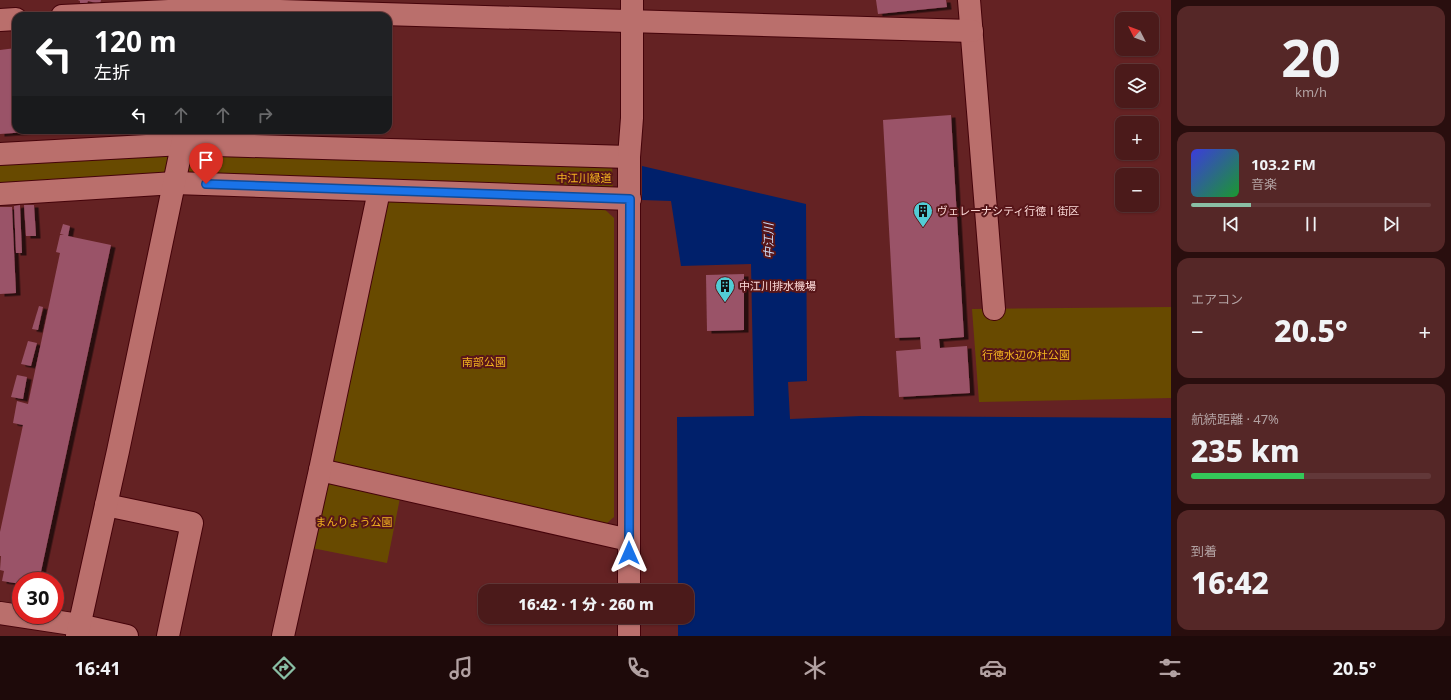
<!DOCTYPE html>
<html lang="ja">
<meta charset="utf-8">
<style>
body{margin:0;font-family:"Noto Sans","Noto Sans JP",sans-serif;background:#552727;color:#f1f3f6;height:100vh;display:flex;flex-direction:column;font-size:15px;white-space:nowrap}
*{box-sizing:border-box;margin:0}
p{font-size:13px;color:#b2a1a2}
.icon{flex:none;width:22px;height:22px;fill:none;stroke:currentColor;stroke-width:2;stroke-linecap:round;stroke-linejoin:round}
.map{position:relative;flex:1;overflow:hidden}
.side{display:flex;flex-direction:column;gap:6px;padding:6px;background:#290e0e;width:280px}
.side>*{flex:none}
.guide{position:absolute;left:12px;top:12px;width:380px;height:122px;border-radius:12px;box-shadow:0 1px 3px #0004,0 0 0 1px #623839;background:#202124;color:#fff;overflow:hidden}
.needle{width:26px;rotate:312deg}
.buttons{position:absolute;left:1115px;top:12px;display:grid;gap:8px}
.buttons a{display:grid;place-items:center;width:44px;height:44px;border-radius:8px;background:#4b1a1a;box-shadow:0 1px 3px #0004,0 0 0 1px #623839;font-size:20px}
.speed{position:absolute;left:12px;top:572px;display:flex;gap:8px;font-size:20px;font-weight:700;text-align:center}
.speed>*{display:grid;place-content:center;width:52px;height:52px;border-radius:50%;background:#4b1a1a;box-shadow:0 1px 3px #0004,0 0 0 1px #623839;line-height:1}
.speed .limit{border:6px solid #d22;background:#fff;color:#111}
.pin{position:absolute;display:grid;place-items:center;width:34px;height:34px;color:#fff;margin:-41px -17px;border-radius:50% 50% 50% 0;rotate:-45deg;box-shadow:0 0 4px #0007}
.pin .icon{rotate:45deg}
.me{position:absolute;width:44px;margin:-22px;rotate:0deg;stroke-linejoin:round;filter:drop-shadow(0 0 3px #0008)}
.turn{display:flex;align-items:center;gap:14px;height:84px;padding:0 16px;font-size:18px}
.turn .icon{width:52px;height:52px;stroke-width:2.5}
.turn b{display:block;font-size:28px;line-height:34px}
.lanes{display:flex;align-items:center;height:38px;padding:0 16px;background:#0003;justify-content:center;gap:20px;direction:ltr}
.lanes .off{opacity:.35}
.big{font-size:30px;font-weight:800;line-height:1.1}
.side .widget{flex:1;display:flex;flex-direction:column;justify-content:center;gap:6px;min-width:0;padding:0 14px;border-radius:12px;background:#552727}
.side .dial{align-items:center;gap:0}
.dial b{font-size:52px;line-height:1}
.song{display:flex;align-items:center;gap:12px}
.cover{width:48px;height:48px;border-radius:6px;background:linear-gradient(135deg,hsl(240 70% 55%),hsl(130 70% 35%))}
.played{height:4px;border-radius:2px;background:linear-gradient(90deg,#8abfa5 25%,#623839 25%)}
.keys{display:flex;justify-content:space-around;direction:ltr}
.heat{display:flex;justify-content:space-between;align-items:center;font-size:22px;direction:ltr}
.charge{height:6px;border-radius:3px;background:linear-gradient(90deg,#34c759 47%,#623839 0)}
.trip{position:absolute;left:478px;top:584px;width:216px;height:40px;border-radius:12px;background:#4b1a1a;box-shadow:0 1px 3px #0004,0 0 0 1px #623839;font-weight:800;line-height:40px;text-align:center}
.tab-bar{display:flex;height:64px;justify-content:space-around;align-items:center;background:#1e0a0a;color:#b2a1a2}
.tab-bar .icon{width:28px;height:28px}
.tab-bar .selected{color:#8abfa5}
.tab-bar b{font-size:18px;color:#f1f3f6}
main{display:flex;flex:1;min-height:0}
.map>svg:first-child{display:block}
.green{fill:#684a00}
.water{fill:#00206b}
.building{fill:#9a5368;filter:url(#shadow)}
.lines{fill:none;stroke-linecap:round;stroke-linejoin:round}
.minor-casing{stroke:#45030a;stroke-width:24}
.minor{stroke:#ba6f6c;stroke-width:22}
.route-casing{stroke:#114b97;stroke-width:10}
.route{stroke:#1a73e8;stroke-width:7}
.labels{text-anchor:middle;stroke-width:4;stroke-linejoin:round;paint-order:stroke}
.park-label{font-size:11px;fill:#f2b41f;stroke:#581619}
.poi-label{font-size:11px;fill:#fcdad8;stroke:#581619;text-anchor:start}
.water-label{font-size:12px;font-style:italic;fill:#ceddf8;stroke:#581619}
</style>
<main>
<div class="map">
<svg width="1171" height="636" viewBox="0 0 1171 636">
<defs>
<filter id="shadow"><feDropShadow dx="4.5" dy="2.5" stdDeviation="0" flood-color="#0009"/></filter>
</defs>
<rect width="100%" height="100%" fill="#642223"/>
<g class="green">
<path d="M164 152 169 157 166 173 0 187V162Z"/>
<path d="M189 154 612 163 613 194 185 174Z"/>
<path d="M394 197 600 205 614 218V517L606 524 337 465 330 455 383 207Z"/>
<path d="M1171 307V398L979 402 972 309Z"/>
<path d="M332 482 400 498 387 563 312 548 325 488Z"/>
</g>
<path class="water" d="M642 166 806 204 807 381 788 382 790 419 861 416 1171 418V636H678V617H687V591H678L677 417 754 416 751 264 681 266 671 201 642 200Z"/>
<g class="building">
<path d="M78 0H101L100 4 88 1 87 4 80 3V1Z"/>
<path d="M876 0H946L947 7 878 14Z"/>
<path d="M16 48V130H40V131L0 134V50Z"/>
<path d="M951 115 964 337 939 339 940 348 967 346 970 393 899 397 896 351 921 349 920 337 895 338 883 120Z"/>
<path d="M20 205 22 253H16L14 206Z"/>
<path d="M24 205H34L36 236H26Z"/>
<path d="M0 207H12L16 293 0 294Z"/>
<path d="M63 224 70 226 68 236 111 245 39 581 29 579 28 581H21V584L2 581 4 571 0 570 1 556H0V532L23 425 13 423 17 401 28 404 60 253 56 252 60 235H64L60 234Z"/>
<path d="M744 274V330L707 331 706 275Z"/>
<path d="M39 306 43 307 38 330 32 329Z"/>
<path d="M28 341 37 343 31 366 21 364Z"/>
<path d="M17 375 27 377 23 399 11 397Z"/>
</g>
<g class="lines">
<g class="minor-casing">
<g id="minor">
<path d="M969 0 994 309"/>
<path d="M62 16 211 9 972 31"/>
<path d="M0 20 16 19"/>
<path d="M0 154 183 144 629 157"/>
<path d="M0 194 175 183 630 199"/>
<path d="M320 470 629 540"/>
<path d="M106 505 192 523 168 636"/>
<path d="M629 591V157L632 118V0"/>
<path d="M0 613 79 625 127 636"/>
<path d="M77 636 118 451 185 131"/>
<path d="M283 636 320 470 379 191"/>
<path d="M629 636V617"/>
</g>
</g>
<use href="#minor" class="minor"/>
</g>
<g class="lines">
<g class="route-casing">
<path id="route" d="M206 184 630 199 629 553"/>
</g>
<use href="#route" class="route"/>
</g>
<defs>
<g id="building-pin" transform="scale(1)"><path d="M0 17L-7.5 6A9.5 9.5 0 1 1 7.5 6Z" fill="#52ccd5" stroke="#581619"/><path d="M-4-6H4V6H1V3H-1V6H-4ZM-2.5-4.3h1.7v1.8h-1.7ZM.8-4.3h1.7v1.8H.8ZM-2.5-1h1.7V.8h-1.7ZM.8-1h1.7V.8H.8Z" fill="#111"/></g>
</defs>
<g fill-rule="evenodd">
<use href="#building-pin" x="923" y="211"/>
<use href="#building-pin" x="725" y="286"/>
</g>
<g class="labels">
<g class="park-label">
<text x="584" y="182">中江川緑道</text>
<text x="1026" y="359">行徳水辺の杜公園</text>
<text x="484" y="366">南部公園</text>
<text x="354" y="526">まんりょう公園</text>
</g>
<g class="poi-label">
<text x="937" y="215">ヴェレーナシティ行徳Ⅰ街区</text>
<text x="739" y="290">中江川排水機場</text>
</g>
<g class="water-label">
<text transform="translate(769 241) rotate(-91)" y="4">中江川</text>
</g>
</g>
</svg>
<div class="buttons">
<a><svg class="needle" viewBox="-14 -14 28 28"><path d="M0-13l5 13h-10z" fill="#e53935"/><path d="M0 13l5-13h-10z" fill="#b2a1a2"/></svg></a>
<a><svg class="icon" aria-label="layers" viewBox="0 0 24 24"><path d="M12 4l9 5-9 5-9-5zM3 14l9 5 9-5"/></svg></a>
<a>+</a>
<a>−</a>
</div>
<div class="speed"><div class="limit">30</div></div>
<div class="pin" style="left:206px;top:184px;background:#d93025"><svg class="icon" aria-label="arrive" viewBox="0 0 24 24"><path d="M6 21V4h12l-3 4 3 4H6"/></svg></div>
<svg class="me" style="left:629px;top:553px" viewBox="-20 -20 40 40"><path d="M0-17L14 15 0 8-14 15z" fill="#1a73e8" stroke="#fff" stroke-width="4"/></svg>
<div class="trip">16:42 · 1 分 · 260 m</div>
<div class="guide">
<div class="turn"><svg class="icon" aria-label="left" viewBox="0 0 24 24"><path d="M17 20v-9H6M10 6l-5 5 5 5"/></svg><div><b>120 m</b>左折</div></div>
<div class="lanes"><svg class="icon" aria-label="left" viewBox="0 0 24 24"><path d="M17 20v-9H6M10 6l-5 5 5 5"/></svg><svg class="icon off" aria-label="ahead" viewBox="0 0 24 24"><path d="M12 20V5M6 11l6-6 6 6"/></svg><svg class="icon off" aria-label="ahead" viewBox="0 0 24 24"><path d="M12 20V5M6 11l6-6 6 6"/></svg><svg class="icon off" aria-label="right" viewBox="0 0 24 24"><path d="M7 20v-9h11M14 6l5 5-5 5"/></svg></div>
</div>
</div>
<section class="side">
<div class="widget dial"><b>20</b><p>km/h</p></div>
<div class="widget">
<div class="song"><i class="cover"></i><div><b>103.2 FM</b><p>音楽</p></div></div>
<div class="played"></div>
<div class="keys"><svg class="icon" aria-label="previous" viewBox="0 0 24 24"><path d="M18 5L8 12l10 7zM5 5v14"/></svg><svg class="icon" aria-label="pause" viewBox="0 0 24 24"><path d="M8 5v14M16 5v14"/></svg><svg class="icon" aria-label="next" viewBox="0 0 24 24"><path d="M6 5l10 7-10 7zM19 5v14"/></svg></div>
</div>
<div class="widget"><p>エアコン</p>
<div class="heat"><a>−</a><b class="big">20.5°</b><a>+</a></div>
</div>
<div class="widget"><p>航続距離 · 47%</p><b class="big">235 km</b><div class="charge"></div></div>
<div class="widget"><p>到着</p><b class="big">16:42</b></div>
</section>
</main>
<nav class="tab-bar">
<b>16:41</b>
<svg class="icon selected" aria-label="directions" viewBox="0 0 24 24"><path d="M12 3l9 9-9 9-9-9zM9 14v-3h6M13 9l2 2-2 2"/></svg>
<svg class="icon" aria-label="music" viewBox="0 0 24 24"><path d="M9 18V5l10-2v13"/><circle cx="6" cy="18" r="3"/><circle cx="16" cy="16" r="3"/></svg>
<svg class="icon" aria-label="phone" viewBox="0 0 24 24"><path d="M5 4h4l2 5-3 2q2 4 5 5l2-3 5 2v4C11 20 4 13 5 4z"/></svg>
<svg class="icon" aria-label="climate" viewBox="0 0 24 24"><path d="M12 3v18M4 7l16 10M4 17L20 7"/></svg>
<svg class="icon" aria-label="car" viewBox="0 0 24 24"><path d="M5 17H2v-5l4-1 3-4h7l3 4 3 1v5h-3M9 17h6M6 11h13"/><circle cx="7" cy="17" r="2"/><circle cx="17" cy="17" r="2"/></svg>
<svg class="icon" aria-label="filters" viewBox="0 0 24 24"><path d="M4 7h16M4 17h16"/><circle cx="9" cy="7" r="2"/><circle cx="15" cy="17" r="2"/></svg>
<b>20.5°</b>
</nav>
